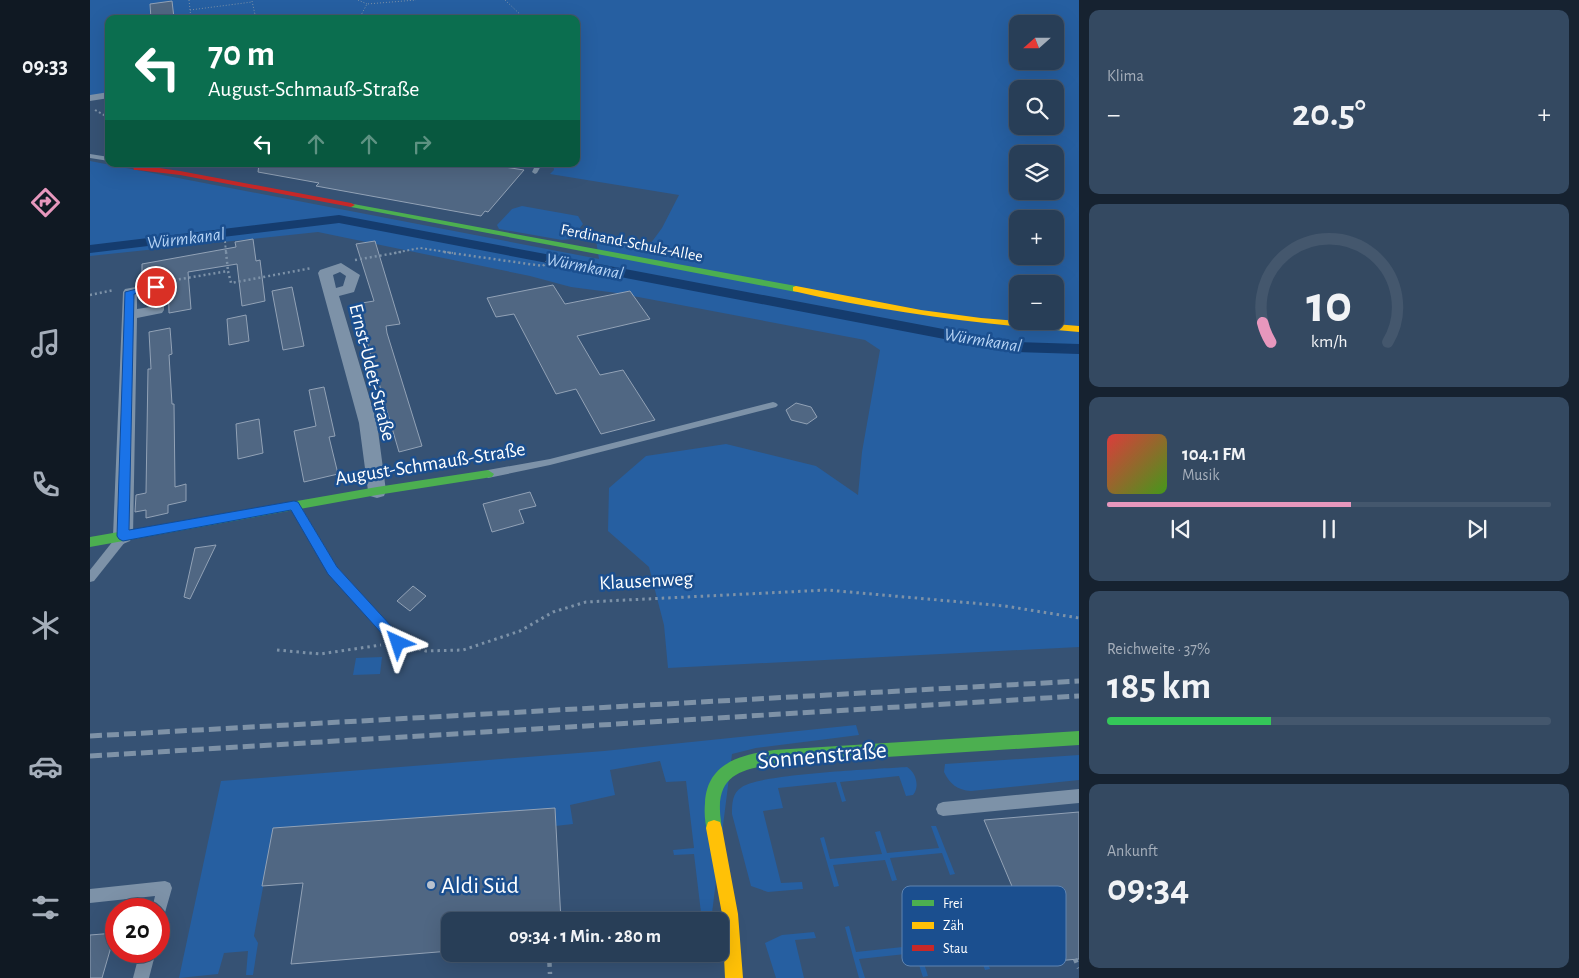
<!DOCTYPE html>
<html lang="de">
<meta charset="utf-8">
<style>
body{margin:0;font-family:"Alegreya Sans",sans-serif;background:#344961;color:#f1f3f6;height:100vh;display:flex;flex-direction:column;font-size:19px;white-space:nowrap}
*{box-sizing:border-box;margin:0}
p{font-size:16px;color:#a5aeba}
.icon{flex:none;width:28px;height:28px;fill:none;stroke:currentColor;stroke-width:2;stroke-linecap:round;stroke-linejoin:round}
.map{position:relative;flex:1;overflow:hidden}
.details{display:flex;flex-direction:column;gap:10px;padding:10px;background:#162230;width:500px}
.details>*{flex:none}
.guide{position:absolute;left:15px;top:15px;width:475px;height:152px;border-radius:10px;box-shadow:0 5px 20px #0002,0 0 0 1px #44576d;background:#0b6e4f;color:#fff;overflow:hidden}
.needle{width:32px;rotate:249deg}
.fabs{position:absolute;left:919px;top:15px;display:grid;gap:10px}
.fabs a{display:grid;place-items:center;width:55px;height:55px;border-radius:10px;background:#283e57;box-shadow:0 5px 20px #0002,0 0 0 1px #44576d;font-size:25px}
.speed{position:absolute;left:15px;top:898px;display:flex;gap:10px;font-size:25px;font-weight:700;text-align:center}
.speed>*{display:grid;place-content:center;width:65px;height:65px;border-radius:50%;background:#283e57;box-shadow:0 5px 20px #0002,0 0 0 1px #44576d;line-height:1}
.speed .limit{border:8px solid #d22;background:#fff;color:#111}
.pin{position:absolute;display:grid;place-items:center;width:42px;height:42px;color:#fff;margin:-21px;border:2px solid #fff;border-radius:50%;box-shadow:0 1px 5px #0007}
.me{position:absolute;width:55px;margin:-28px;rotate:318deg;stroke-linejoin:round;filter:drop-shadow(0 0 4px #0008)}
.turn{display:flex;align-items:center;gap:18px;height:105px;padding:0 20px;font-size:22px}
.turn .icon{width:65px;height:65px;stroke-width:2.5}
.turn b{display:block;font-size:35px;line-height:42px}
.lanes{display:flex;align-items:center;height:48px;padding:0 20px;background:#0003;justify-content:center;gap:25px;direction:ltr}
.lanes .off{opacity:.35}
.big{font-size:38px;font-weight:700;line-height:1.1}
.details .card{flex:1;display:flex;flex-direction:column;justify-content:center;gap:8px;min-width:0;padding:0 18px;border-radius:10px;background:#344961}
.details .dial{align-items:center;gap:0}
.dial svg{height:130px;overflow:visible;fill:none;stroke:#44576d;stroke-width:7;stroke-linecap:round;text-anchor:middle}
.dial text{fill:#f1f3f6;stroke:none}
.song{display:flex;align-items:center;gap:15px}
.cover{width:60px;height:60px;border-radius:8px;background:linear-gradient(135deg,hsl(0 70% 55%),hsl(100 70% 35%))}
.played{height:5px;border-radius:2px;background:linear-gradient(90deg,#e797bd 55%,#44576d 55%)}
.keys{display:flex;justify-content:space-around;direction:ltr}
.heat{display:flex;justify-content:space-between;align-items:center;font-size:28px;direction:ltr}
.charge{height:8px;border-radius:4px;background:linear-gradient(90deg,#34c759 37%,#44576d 0)}
.trip{position:absolute;left:351px;top:912px;width:288px;height:50px;border-radius:10px;background:#283e57;box-shadow:0 5px 20px #0002,0 0 0 1px #44576d;font-weight:700;line-height:50px;text-align:center}
main{display:flex;flex:1;min-height:0}
.dock{display:flex;flex-direction:column;width:90px;justify-content:space-around;align-items:center;background:#101923;color:#a5aeba}
.dock .icon{width:35px;height:35px}
.dock .active{color:#e797bd}
.dock b{font-size:22px;color:#f1f3f6}
.map>svg:first-child{display:block}
.green{fill:#265fa1;fill-rule:evenodd}
.lines{fill:none;stroke-linecap:round;stroke-linejoin:round}
.canal{fill:#153c6e;fill-rule:evenodd}
.building{fill:#506783;stroke:#92a2b6}
.path-far4{stroke:#7d92a8;stroke-width:1;stroke-dasharray:1 2;stroke-linecap:butt}
.path-far3{stroke:#7d92a8;stroke-width:2;stroke-dasharray:2 2.5;stroke-linecap:butt}
.path-far2{stroke:#7d92a8;stroke-width:2.5;stroke-dasharray:2 3;stroke-linecap:butt}
.path-far1{stroke:#7d92a8;stroke-width:3;stroke-dasharray:2.5 4;stroke-linecap:butt}
.path{stroke:#7d92a8;stroke-width:4.5;stroke-dasharray:4 5;stroke-linecap:butt}
.lane{fill:#7d92a8;fill-rule:evenodd}
.street{fill:#7d92a8;fill-rule:evenodd}
.fast{fill:#4caf50;fill-rule:evenodd}
.slow{fill:#ffc107;fill-rule:evenodd}
.jam{fill:#c62828;fill-rule:evenodd}
.rail{stroke:#7e92a7;stroke-width:5;stroke-dasharray:12 5;stroke-linecap:butt}
.route{fill:#1a73e8;stroke:#114b97}
.poi-dot{fill:#b9c2ce;stroke:#1b4f8f;stroke-width:2}
.labels{text-anchor:middle;stroke-width:5;stroke-linejoin:round;paint-order:stroke}
.far-street-label{font-size:16px;fill:#fff;stroke:#1b4f8f}
.far-water-label{font-size:18px;font-style:italic;fill:#b5d3f5;stroke:#1b4f8f}
.street-label{font-size:20px;fill:#fff;stroke:#1b4f8f}
.near-street-label{font-size:24px;fill:#fff;stroke:#1b4f8f}
.near-poi-label{font-size:24px;fill:#fff;stroke:#1b4f8f;text-anchor:start}
.key{fill:#1b4f8f;stroke:#5f84b1;stroke-width:1}
.key-label{font-size:14px;fill:#fff}
</style>
<main>
<nav class="dock">
<b>09:33</b>
<svg class="icon active" aria-label="directions" viewBox="0 0 24 24"><path d="M12 3l9 9-9 9-9-9zM9 14v-3h6M13 9l2 2-2 2"/></svg>
<svg class="icon" aria-label="music" viewBox="0 0 24 24"><path d="M9 18V5l10-2v13"/><circle cx="6" cy="18" r="3"/><circle cx="16" cy="16" r="3"/></svg>
<svg class="icon" aria-label="phone" viewBox="0 0 24 24"><path d="M5 4h4l2 5-3 2q2 4 5 5l2-3 5 2v4C11 20 4 13 5 4z"/></svg>
<svg class="icon" aria-label="climate" viewBox="0 0 24 24"><path d="M12 3v18M4 7l16 10M4 17L20 7"/></svg>
<svg class="icon" aria-label="car" viewBox="0 0 24 24"><path d="M5 17H2v-5l4-1 3-4h7l3 4 3 1v5h-3M9 17h6M6 11h13"/><circle cx="7" cy="17" r="2"/><circle cx="17" cy="17" r="2"/></svg>
<svg class="icon" aria-label="filters" viewBox="0 0 24 24"><path d="M4 7h16M4 17h16"/><circle cx="9" cy="7" r="2"/><circle cx="15" cy="17" r="2"/></svg>
</nav>
<div class="map">
<svg width="989" height="978" viewBox="0 0 989 978">
<rect width="100%" height="100%" fill="#365274"/>
<g class="green">
<path d="M0 0H989V647L578 668 574 625 559 567 518 531 519 488 556 456 636 444 726 466 768 495 772 452 790 350 775 340 527 293 481 287 440 276 228 232 0 256V161L509 259 506 240 558 247 572 228 589 195 460 174 464 170 463 164H486V19H19V94L0 97ZM928 24H965V61H928ZM928 89H965V126H928ZM928 154H965V191H928ZM928 219H965V256H928ZM928 284H965V321H928Z"/>
<path d="M432 206 488 216 493 224 481 239 472 240 409 229 407 225 422 209Z"/>
<path d="M292 657 290 674 263 675 266 658Z"/>
<path d="M766 725 769 735 666 748 642 754 621 921H612L604 854 584 855 583 850 604 848 596 781 576 782 570 761 520 770 525 795 480 805 483 824 465 826 184 828 164 936 168 943 163 975H156L158 951 134 953 128 974 89 978 131 781 514 751Z"/>
<path d="M989 755V780L881 791C867 790 860 784 854 772L855 764Z"/>
<path d="M817 767C826 772 830 787 823 795L816 796 809 776 750 782 756 801 752 802 746 782 688 788 693 808 673 811 691 883 712 882 713 889 678 892 661 886 642 814C642 804 642 793 652 787 669 774 788 769 817 767Z"/>
<path d="M841 826H846L865 874 860 875 852 853 800 858 807 880 802 881 795 860 743 865 749 886 744 887 730 838 734 837 740 859 792 854 785 832 790 831 797 853 849 848Z"/>
<path d="M879 913 900 969 895 970 886 945 830 951 838 976 833 977 825 953 769 959 775 978H769L755 927 759 926 766 952 822 946 814 921 819 919 827 945 883 939 874 914Z"/>
<path d="M724 932 726 938 705 940 714 978H686L675 943 692 935Z"/>
</g>
<g class="lines">
<path class="canal" d="M249 215 922 342 989 344V354L922 352 249 223 0 253V245Z"/>
</g>
<g class="building">
<path d="M82 1 84 18 61 19 60 4Z"/>
<path d="M169 164H395L434 170 398 212 395 211 391 216 226 186 229 183 168 172Z"/>
<path d="M163 239 166 261 170 260 175 301 152 306 147 264 98 272 101 309 79 313 78 276 52 280V264L146 247 145 242Z"/>
<path d="M285 241 310 324 296 326 297 333 332 446 309 452 266 304 284 301 266 244Z"/>
<path d="M463 285 475 304 540 291 560 319 487 336 510 375 533 370 565 420 511 434 486 389 466 394 424 314 406 317 397 298Z"/>
<path d="M202 287 214 346 193 350 182 291Z"/>
<path d="M156 315 159 341 139 345 137 319Z"/>
<path d="M80 328 82 354 79 355 82 404H84L85 487 96 484V501L78 505V513L56 518V510L45 512 46 495 56 493 58 369H61L59 332Z"/>
<path d="M234 387 245 436 239 437 248 474 214 482 204 431 226 426 219 390Z"/>
<path d="M706 403 721 407 727 417 717 424 701 420 696 410Z"/>
<path d="M169 419 173 453 148 459 146 424Z"/>
<path d="M440 492 446 506 429 510 434 523 402 532 393 504Z"/>
<path d="M126 545 100 599 94 597 105 548Z"/>
<path d="M323 586 336 596 320 611 307 601Z"/>
<path d="M465 808 471 921H360V951L201 964 213 883 172 886 183 828Z"/>
<path d="M989 812V959L954 962 894 820Z"/>
<path d="M25 933 12 978H0V935Z"/>
</g>
<g class="lines">
<g class="path-far4">
<path d="M99 0 101 19"/>
<path d="M268 0 277 4"/>
<path d="M415 0 434 18 432 19"/>
<path d="M162 1 166 19"/>
<path d="M100 10 162 2"/>
<path d="M245 19 269 16"/>
<path d="M269 19 277 4 326 0"/>
</g>
<g class="path-far3">
<path d="M5 110 19 118"/>
<path d="M135 241 136 253"/>
<path d="M304 253 330 248 363 253"/>
</g>
<g class="path-far2">
<path d="M136 252 138 271"/>
<path d="M354 252 453 266 460 258"/>
<path d="M265 260 311 252"/>
<path d="M79 281 138 271 141 283 222 268"/>
<path d="M0 295 24 290"/>
</g>
<g class="path-far1">
<path d="M322 647 336 651 373 650 430 631 463 612 496 602 737 590 915 606 989 618"/>
<path d="M187 650 230 654 291 645"/>
</g>
<g class="path">
<path d="M459 954 460 974"/>
<path d="M985 959 989 968"/>
</g>
<g class="lane">
<path d="M0 154 19 157V161L0 158Z"/>
<path d="M41 164H48L45 166Z"/>
<path d="M446 164H452L447 173 445 174 442 172Z"/>
<path d="M683 402 686 403 688 405 686 407 460 465 398 478 393 474 398 470 460 459Z"/>
<path d="M204 501 208 502 247 567 312 639 314 643 312 647 308 648 304 647 239 573 199 505 200 502Z"/>
<path d="M31 535 35 536 36 539 35 542 4 581 0 582V570L27 536Z"/>
<path d="M989 789V803L853 816 848 814 846 809 848 804 853 802Z"/>
<path d="M75 881 80 883 82 888 74 916 69 918V909H62L65 896 0 903V889Z"/>
<path d="M50 951H66L59 978H43Z"/>
</g>
<g class="street">
<path d="M19 92V98L0 101V95Z"/>
<path d="M251 263 270 275 264 292 249 296 287 423 296 491 294 496 287 498 280 496 278 491 269 423 228 273 230 270ZM250 272 256 276 253 286 246 288 243 275Z"/>
<path d="M67 283 74 287V310L72 313 47 318 43 536 40 541 33 544 26 541 23 536 33 292 35 289ZM60 293V307L47 309V295Z"/>
</g>
<g class="fast">
<path d="M258 203 706 286 710 289 706 292 261 207 257 205Z"/>
<path d="M398 470 404 474 402 477 287 495 0 547V537L287 487Z"/>
<path d="M989 731V745L684 764C654 769 628 774 630 811 630 819 633 826 630 834L624 836 618 834C615 824 614 813 615 803 617 763 650 755 684 750Z"/>
</g>
<g class="slow">
<path d="M706 286 831 310 891 318 989 326V332C893 324 797 313 703 291V287Z"/>
<path d="M624 820 630 822 632 828 648 914 653 978H635L632 914 616 828 618 822Z"/>
</g>
<path class="jam" d="M42 164 90 171 261 203 265 205 261 207 90 175 47 170H44Z"/>
<g class="rail">
<path d="M0 736 989 681"/>
<path d="M0 756 989 696"/>
</g>
</g>
<path class="route" d="M66 284 71 287 70 289 44 294 39 530 204 501 208 502 247 567 313 639 315 643 313 647H304L238 574 201 510 33 541 29 539 27 536 35 292Z"/>
<circle class="poi-dot" cx="341" cy="885" r="5"/>
<g class="labels">
<g class="far-street-label">
<text transform="translate(542 242) rotate(11)" y="6">Ferdinand-Schulz-Allee</text>
</g>
<g class="far-water-label">
<text transform="translate(96 238) rotate(-7)" y="6">Würmkanal</text>
<text transform="translate(495 266) rotate(11)" y="6">Würmkanal</text>
<text transform="translate(893 340) rotate(9)" y="6">Würmkanal</text>
</g>
<g class="street-label">
<text transform="translate(283 372) rotate(76)" y="7">Ernst-Udet-Straße</text>
<text transform="translate(340 463) rotate(-9)" y="7">August-Schmauß-Straße</text>
<text transform="translate(556 580) rotate(-3)" y="7">Klausenweg</text>
</g>
<g class="near-street-label">
<text transform="translate(732 755) rotate(-5)" y="8">Sonnenstraße</text>
</g>
<g class="near-poi-label">
<text x="351" y="893">Aldi Süd</text>
</g>
</g>
<rect x="812" y="886" width="164" height="80" rx="8" class="key"/>
<rect x="822" y="900" width="22" height="6" fill="#4caf50"/>
<rect x="822" y="922" width="22" height="7" fill="#ffc107"/>
<rect x="822" y="945" width="22" height="6" fill="#c62828"/>
<g class="key-label">
<text x="853" y="908">Frei</text>
<text x="853" y="930">Zäh</text>
<text x="853" y="953">Stau</text>
</g>
</svg>
<div class="fabs">
<a><svg class="needle" viewBox="-14 -14 28 28"><path d="M0-13l5 13h-10z" fill="#e53935"/><path d="M0 13l5-13h-10z" fill="#a5aeba"/></svg></a>
<a><svg class="icon" aria-label="search" viewBox="0 0 24 24"><circle cx="10" cy="10" r="6"/><path d="M15 15l6 6"/></svg></a>
<a><svg class="icon" aria-label="layers" viewBox="0 0 24 24"><path d="M12 4l9 5-9 5-9-5zM3 14l9 5 9-5"/></svg></a>
<a>+</a>
<a>−</a>
</div>
<div class="speed"><div class="limit">20</div></div>
<div class="pin" style="left:66px;top:287px;background:#d93025"><svg class="icon" aria-label="arrive" viewBox="0 0 24 24"><path d="M6 21V4h12l-3 4 3 4H6"/></svg></div>
<svg class="me" style="left:308px;top:643px" viewBox="-20 -20 40 40"><path d="M0-17L14 15 0 8-14 15z" fill="#1a73e8" stroke="#fff" stroke-width="4"/></svg>
<div class="trip">09:34 · 1 Min. · 280 m</div>
<div class="guide">
<div class="turn"><svg class="icon" aria-label="left" viewBox="0 0 24 24"><path d="M17 20v-9H6M10 6l-5 5 5 5"/></svg><div><b>70 m</b>August-Schmauß-Straße</div></div>
<div class="lanes"><svg class="icon" aria-label="left" viewBox="0 0 24 24"><path d="M17 20v-9H6M10 6l-5 5 5 5"/></svg><svg class="icon off" aria-label="ahead" viewBox="0 0 24 24"><path d="M12 20V5M6 11l6-6 6 6"/></svg><svg class="icon off" aria-label="ahead" viewBox="0 0 24 24"><path d="M12 20V5M6 11l6-6 6 6"/></svg><svg class="icon off" aria-label="right" viewBox="0 0 24 24"><path d="M7 20v-9h11M14 6l5 5-5 5"/></svg></div>
</div>
</div>
<section class="details">
<div class="card"><p>Klima</p>
<div class="heat"><a>−</a><b class="big">20.5°</b><a>+</a></div>
</div>
<div class="card dial"><svg viewBox="0 0 100 80">
<path d="M14 69A42 42 0 1 1 86 69"/>
<path d="M14 69A42 42 0 0 1 9 57" stroke="#e797bd"/>
<text x="50" y="56" font-size="32" font-weight="700">10</text>
<text x="50" y="72" font-size="11">km/h</text>
</svg></div>
<div class="card">
<div class="song"><i class="cover"></i><div><b>104.1 FM</b><p>Musik</p></div></div>
<div class="played"></div>
<div class="keys"><svg class="icon" aria-label="previous" viewBox="0 0 24 24"><path d="M18 5L8 12l10 7zM5 5v14"/></svg><svg class="icon" aria-label="pause" viewBox="0 0 24 24"><path d="M8 5v14M16 5v14"/></svg><svg class="icon" aria-label="next" viewBox="0 0 24 24"><path d="M6 5l10 7-10 7zM19 5v14"/></svg></div>
</div>
<div class="card"><p>Reichweite · 37%</p><b class="big">185 km</b><div class="charge"></div></div>
<div class="card"><p>Ankunft</p><b class="big">09:34</b></div>
</section>
</main>
